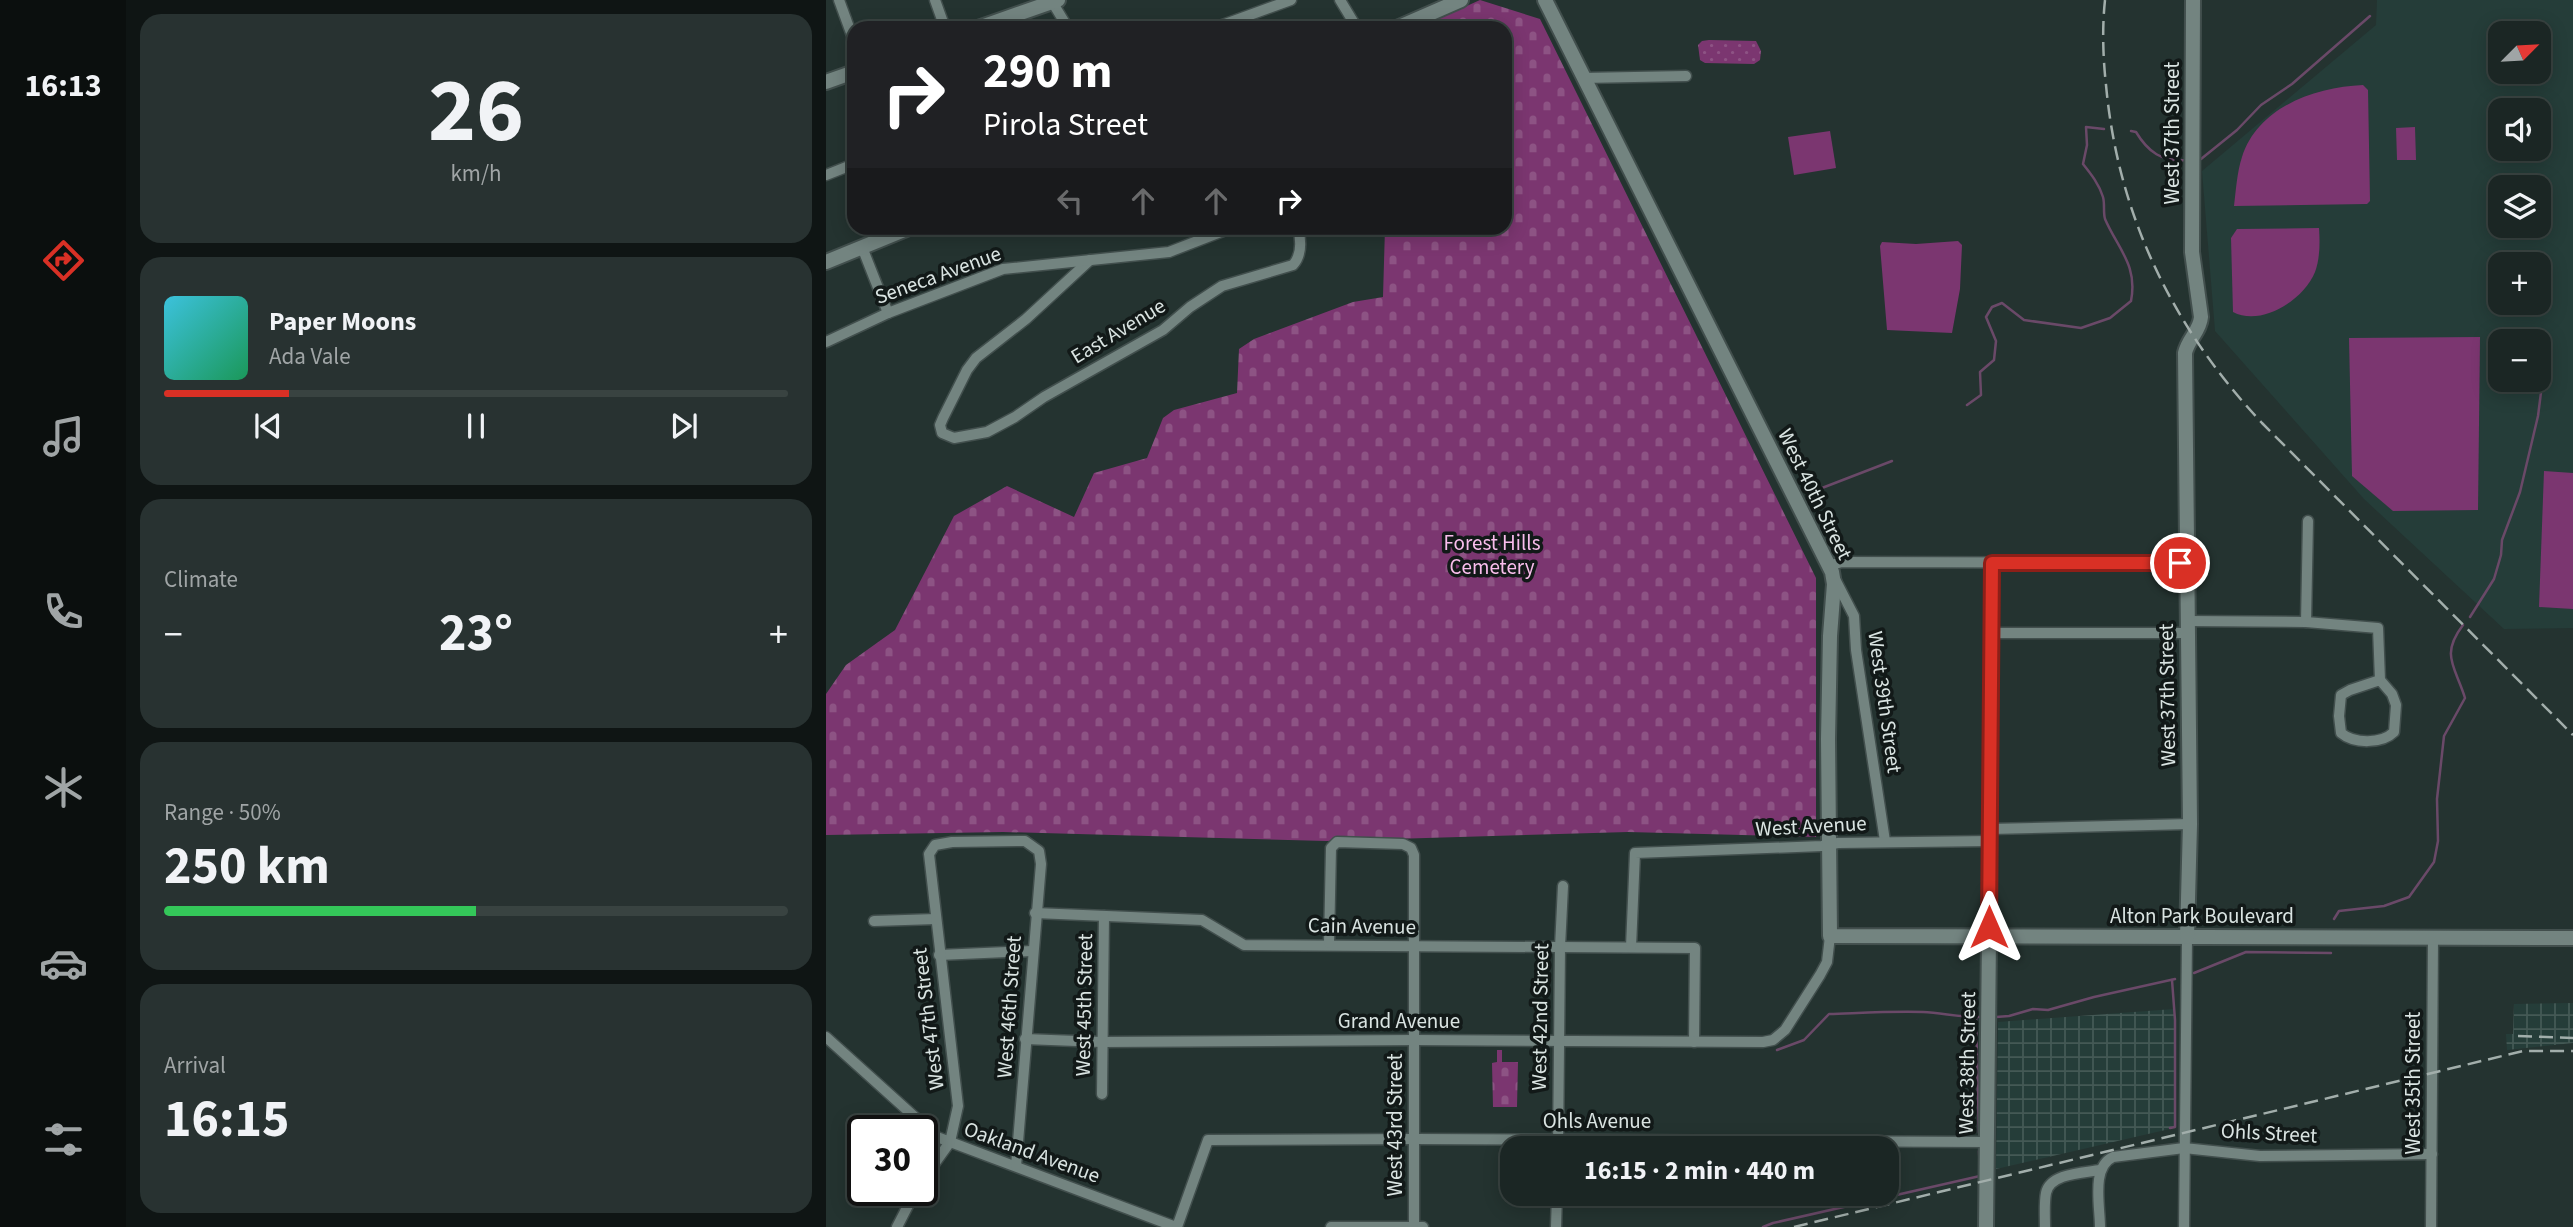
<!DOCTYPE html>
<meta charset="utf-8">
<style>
body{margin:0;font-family:"Source Sans 3",sans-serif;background:#283231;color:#f1f3f6;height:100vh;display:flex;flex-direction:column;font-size:26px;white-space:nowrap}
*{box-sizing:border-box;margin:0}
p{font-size:23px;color:#a0a5a6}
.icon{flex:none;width:38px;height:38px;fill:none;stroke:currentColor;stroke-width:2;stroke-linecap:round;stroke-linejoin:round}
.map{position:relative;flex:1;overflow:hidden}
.panel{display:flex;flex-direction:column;gap:14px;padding:14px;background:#0f1514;width:700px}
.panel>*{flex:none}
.hud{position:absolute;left:21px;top:21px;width:665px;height:214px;border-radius:21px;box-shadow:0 4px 18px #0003,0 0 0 2px #394341;background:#202124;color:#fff;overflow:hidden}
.needle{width:46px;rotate:66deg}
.tools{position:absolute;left:1662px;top:21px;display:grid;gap:14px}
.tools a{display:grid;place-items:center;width:63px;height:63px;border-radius:14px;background:#1b2624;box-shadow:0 4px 18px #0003,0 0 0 2px #394341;font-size:35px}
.speed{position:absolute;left:21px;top:1115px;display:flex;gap:14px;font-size:35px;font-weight:700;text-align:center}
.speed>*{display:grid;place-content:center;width:91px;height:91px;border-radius:50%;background:#1b2624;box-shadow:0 4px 18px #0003,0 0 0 2px #394341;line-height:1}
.speed .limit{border:4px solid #111;border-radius:10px;background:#fff;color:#111}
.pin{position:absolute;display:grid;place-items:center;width:60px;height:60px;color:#fff;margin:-30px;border:4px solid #fff;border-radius:50%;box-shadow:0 2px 7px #0007}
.me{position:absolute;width:77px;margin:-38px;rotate:0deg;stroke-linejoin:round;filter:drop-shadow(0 0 5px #0008)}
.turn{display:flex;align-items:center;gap:24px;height:147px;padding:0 21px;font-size:32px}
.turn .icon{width:91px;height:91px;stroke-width:2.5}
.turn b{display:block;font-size:49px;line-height:60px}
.lanes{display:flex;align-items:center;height:66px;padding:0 21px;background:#0003;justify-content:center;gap:35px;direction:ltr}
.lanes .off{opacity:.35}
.big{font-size:52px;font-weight:700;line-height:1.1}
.panel .widget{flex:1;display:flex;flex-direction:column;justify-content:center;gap:10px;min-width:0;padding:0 24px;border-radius:21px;background:#283231}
.panel .dial{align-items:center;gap:0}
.dial b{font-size:91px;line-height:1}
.song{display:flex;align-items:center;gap:21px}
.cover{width:84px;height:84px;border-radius:10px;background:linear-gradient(135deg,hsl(190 70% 55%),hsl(150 70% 35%))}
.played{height:7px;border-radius:4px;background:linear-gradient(90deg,#d93025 20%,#394341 20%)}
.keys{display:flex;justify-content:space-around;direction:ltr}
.heat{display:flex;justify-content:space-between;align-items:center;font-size:38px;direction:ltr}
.charge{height:10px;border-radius:5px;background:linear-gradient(90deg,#34c759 50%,#394341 0)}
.trip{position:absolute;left:674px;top:1136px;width:399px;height:70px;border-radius:21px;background:#1b2624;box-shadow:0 4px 18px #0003,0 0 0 2px #394341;font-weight:700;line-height:70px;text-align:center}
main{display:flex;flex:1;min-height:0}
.menu{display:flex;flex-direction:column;width:126px;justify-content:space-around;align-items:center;background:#0b0f0e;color:#a0a5a6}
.menu .icon{width:49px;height:49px}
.menu .selected{color:#d93025}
.menu b{font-size:32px;color:#f1f3f6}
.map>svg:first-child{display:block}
.built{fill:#253d39;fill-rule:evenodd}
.industrial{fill:url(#industrial-grid)}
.grass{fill:url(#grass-dots)}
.cemetery{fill:url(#cemetery-stones)}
.park{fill:#7b3670}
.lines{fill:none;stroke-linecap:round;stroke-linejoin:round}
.stream{stroke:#6a4968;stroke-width:2.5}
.street-casing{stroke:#424f4d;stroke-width:13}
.secondary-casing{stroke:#424f4d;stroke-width:18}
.street{stroke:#738480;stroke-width:10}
.secondary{stroke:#738480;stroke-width:14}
.rail{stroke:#a2aeab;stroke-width:2.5;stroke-dasharray:14 7;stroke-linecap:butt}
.route-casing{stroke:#8d1f18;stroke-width:18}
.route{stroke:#d93025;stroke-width:12}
.labels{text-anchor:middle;stroke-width:7;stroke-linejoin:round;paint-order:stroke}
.street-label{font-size:21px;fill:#dae4e2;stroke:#121918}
.park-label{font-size:21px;fill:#f9bdec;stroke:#121918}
</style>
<main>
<nav class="menu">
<b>16:13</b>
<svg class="icon selected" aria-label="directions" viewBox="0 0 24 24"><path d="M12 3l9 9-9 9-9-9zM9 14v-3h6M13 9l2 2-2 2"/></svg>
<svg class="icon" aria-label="music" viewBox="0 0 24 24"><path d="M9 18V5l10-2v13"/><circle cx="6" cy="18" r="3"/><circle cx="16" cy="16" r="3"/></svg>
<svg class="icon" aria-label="phone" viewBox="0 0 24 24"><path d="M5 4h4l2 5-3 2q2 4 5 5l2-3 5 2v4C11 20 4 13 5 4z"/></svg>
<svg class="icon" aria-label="climate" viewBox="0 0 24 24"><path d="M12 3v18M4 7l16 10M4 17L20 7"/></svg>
<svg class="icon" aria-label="car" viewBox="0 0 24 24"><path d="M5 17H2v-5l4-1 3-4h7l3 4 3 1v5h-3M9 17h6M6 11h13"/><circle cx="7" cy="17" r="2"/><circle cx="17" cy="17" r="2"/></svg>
<svg class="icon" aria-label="filters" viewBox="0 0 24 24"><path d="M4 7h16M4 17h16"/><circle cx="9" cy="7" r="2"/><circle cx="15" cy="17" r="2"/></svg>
</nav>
<section class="panel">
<div class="widget dial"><b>26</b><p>km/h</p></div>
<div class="widget">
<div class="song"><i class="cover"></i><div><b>Paper Moons</b><p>Ada Vale</p></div></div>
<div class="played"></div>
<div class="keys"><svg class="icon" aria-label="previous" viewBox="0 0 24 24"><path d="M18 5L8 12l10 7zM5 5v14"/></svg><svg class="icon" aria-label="pause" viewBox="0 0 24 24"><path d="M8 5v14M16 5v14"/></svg><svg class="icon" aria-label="next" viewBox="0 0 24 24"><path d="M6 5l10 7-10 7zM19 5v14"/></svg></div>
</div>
<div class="widget"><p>Climate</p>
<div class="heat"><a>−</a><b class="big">23°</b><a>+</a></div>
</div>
<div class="widget"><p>Range · 50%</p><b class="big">250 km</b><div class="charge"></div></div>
<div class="widget"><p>Arrival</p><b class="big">16:15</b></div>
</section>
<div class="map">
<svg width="1747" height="1227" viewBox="0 0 1747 1227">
<defs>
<pattern id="industrial-grid" width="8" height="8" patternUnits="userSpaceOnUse" patternTransform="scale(1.75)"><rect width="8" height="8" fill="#253d39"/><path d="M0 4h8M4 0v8" fill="none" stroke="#445955"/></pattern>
<pattern id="grass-dots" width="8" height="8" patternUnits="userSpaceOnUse" patternTransform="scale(1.75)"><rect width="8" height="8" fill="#7b3670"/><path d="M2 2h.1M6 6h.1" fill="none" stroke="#8d5384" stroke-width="1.8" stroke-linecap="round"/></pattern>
<pattern id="cemetery-stones" width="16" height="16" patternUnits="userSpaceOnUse" patternTransform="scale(1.75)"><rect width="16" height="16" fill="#7b3670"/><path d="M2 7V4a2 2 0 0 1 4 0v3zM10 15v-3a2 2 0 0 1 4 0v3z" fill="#8d5384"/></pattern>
</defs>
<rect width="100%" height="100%" fill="#243330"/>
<path class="built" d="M1551 0H1747V628L1678 629 1538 499 1389 331 1376 171 1550 25ZM1675 33H1713V72H1675ZM1675 110H1713V149H1675ZM1675 187H1713V226H1675ZM1675 264H1713V303H1675ZM1675 341H1713V380H1675Z"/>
<g class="industrial">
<path d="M1747 1003V1043L1681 1050 1680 1034H1687L1688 1004Z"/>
<path d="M1348 1009V1128L1170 1169 1172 1022Z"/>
</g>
<path class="grass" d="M883 40 930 41 935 51 934 60 928 64 879 63 874 60 872 45 876 41Z"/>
<g class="cemetery">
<path d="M654 0 714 19 990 578V837L802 832 500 841 177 832 0 835V694L20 665 69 630 128 516 181 486 248 517 268 473 321 458 337 418 348 410 411 393 413 349 428 339 527 302 557 297 559 228H679V28H592Z"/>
<path d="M671 1050H676V1062H692L691 1107H667L666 1063 671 1062Z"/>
</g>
<g class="park">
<path d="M1537 85 1542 90 1544 201 1541 204 1408 206C1410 190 1411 172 1416 157 1432 107 1489 87 1537 85Z"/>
<path d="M1589 127 1590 160H1571L1570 128Z"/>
<path d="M1004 131 1010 168 968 175 962 137Z"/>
<path d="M1493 228C1494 242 1494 259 1489 272 1478 300 1435 327 1407 312L1405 238 1411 229Z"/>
<path d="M1132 241 1136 245 1134 289 1126 333 1061 330 1054 246 1056 242 1090 244Z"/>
<path d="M1654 337 1652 510 1567 511 1526 476 1523 338Z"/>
<path d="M1718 471 1747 473V609L1713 607Z"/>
</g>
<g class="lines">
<g class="stream">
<path d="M1305 131 1310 132C1322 152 1336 162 1360 160"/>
<path d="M1375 159 1411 130 1435 105 1466 84 1544 16"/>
<path d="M1141 405 1155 395 1154 372 1168 360 1170 341 1160 317 1166 307 1176 303 1198 320 1255 328 1284 318 1305 301C1312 265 1292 249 1279 219 1277 212 1279 204 1277 197 1273 184 1265 174 1257 164L1261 145 1260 127 1278 129"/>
<path d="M983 493 1066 461"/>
<path d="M1644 617 1668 579 1675 555 1676 540 1694 492 1712 416 1720 353"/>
<path d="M1508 919 1513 911 1558 906 1583 897 1608 862 1612 841 1611 799 1618 736 1639 698C1629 666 1614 655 1637 625"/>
<path d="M1368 973 1420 952 1505 953"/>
<path d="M1170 1017 1183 1016 1207 1009 1222 1010 1268 997 1349 979"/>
<path d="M1150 1018 1153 1133"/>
<path d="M951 1050 978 1040 1003 1014C1034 1013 1066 1011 1097 1012 1116 1013 1134 1017 1153 1017"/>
<path d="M1344 1128 1349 1127V1020L1346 980"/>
<path d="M937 1227 947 1223 1154 1176 1153 1151"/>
</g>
<g class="street-casing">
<g id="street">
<path d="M13 0 28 41"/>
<path d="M109 0 119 28"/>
<path d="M225 0 242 28"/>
<path d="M514 0 531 28"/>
<path d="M388 28 465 0"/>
<path d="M757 78 860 76"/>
<path d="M0 175 28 164"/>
<path d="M36 247 62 313"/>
<path d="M264 260 200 319 150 358 141 370 117 418 114 425 116 433 128 438 161 432 189 417 218 397 337 330 364 307 396 286 467 265C476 255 475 240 472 228"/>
<path d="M0 342 62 313 177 269 343 252 405 228"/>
<path d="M1002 566 1016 562 1362 563"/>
<path d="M1009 579 1028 616 1030 650 1059 841"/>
<path d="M1362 621 1480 622 1552 628 1554 680 1566 694 1570 705 1568 732C1556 744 1528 744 1515 733L1513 716 1515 695 1524 690 1554 680"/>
<path d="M1480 622 1482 521"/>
<path d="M1167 633H1362"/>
<path d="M1164 829 1364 824"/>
<path d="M209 913 376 920 418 945 869 948 868 1042"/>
<path d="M48 921 110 919"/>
<path d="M1163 936 1166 563"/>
<path d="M503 943 505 848 511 842 577 844 585 848 588 855V1227"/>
<path d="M805 947 809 853 996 846 1012 843 1163 841"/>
<path d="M113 955 206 951"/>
<path d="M0 1037 111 1137 350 1227"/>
<path d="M199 1039 276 1042 589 1040 937 1042 947 1040 959 1030 994 975 1001 962 1004 936"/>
<path d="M276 1094 278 916"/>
<path d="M732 1148 734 947 737 886"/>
<path d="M96 1181 124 1142 132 1106 103 854 109 845 126 842 199 841 213 851 215 864 190 1166"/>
<path d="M71 1227 90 1190"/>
<path d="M351 1227 382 1140 589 1139 1161 1142"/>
<path d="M505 1227H597"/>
<path d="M730 1227 731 1194"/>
<path d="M1219 1227C1219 1216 1218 1203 1220 1193 1224 1173 1258 1173 1274 1170"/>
<path d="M1274 1227C1274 1206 1265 1167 1287 1157L1358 1148 1434 1156 1606 1154"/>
<path d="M1358 1227 1361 937"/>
<path d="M1605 1227 1607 938"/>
</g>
</g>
<g class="secondary-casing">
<g id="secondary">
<path d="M719 0 1006 572 1008 584 1004 636 1002 739 1004 936 1747 938"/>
<path d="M152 28 232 0"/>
<path d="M571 28 635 0"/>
<path d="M0 82 28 72"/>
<path d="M0 262 83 228"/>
<path d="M1361 937 1364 824 1359 353C1362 339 1374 331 1375 317L1366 252 1367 0"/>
<path d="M1160 1227 1163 936"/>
</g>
</g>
<use href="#street" class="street"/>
<use href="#secondary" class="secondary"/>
<g class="rail">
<path d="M1279 0C1276 28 1277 58 1280 85 1292 216 1347 328 1436 423L1747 735"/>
<path d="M1692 1036 1747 1038"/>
<path d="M968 1227 1697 1051H1747"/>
</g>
</g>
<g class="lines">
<g class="route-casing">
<path id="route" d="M1163 927 1166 563H1354"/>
</g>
<use href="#route" class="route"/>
</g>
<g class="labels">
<g class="street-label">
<text transform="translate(1346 133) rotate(-90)" y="7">West 37th Street</text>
<text transform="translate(112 275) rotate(-20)" y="7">Seneca Avenue</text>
<text transform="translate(292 331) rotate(-31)" y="7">East Avenue</text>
<text transform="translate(989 494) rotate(64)" y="7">West 40th Street</text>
<text transform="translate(1341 695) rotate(-91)" y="7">West 37th Street</text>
<text transform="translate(1059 702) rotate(82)" y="7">West 39th Street</text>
<text transform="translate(985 826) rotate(-3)" y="7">West Avenue</text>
<text x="1376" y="923">Alton Park Boulevard</text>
<text transform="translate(536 926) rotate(1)" y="7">Cain Avenue</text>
<text transform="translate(258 1005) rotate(-89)" y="7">West 45th Street</text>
<text transform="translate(183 1007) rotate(-86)" y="7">West 46th Street</text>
<text transform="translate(714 1017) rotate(-89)" y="7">West 42nd Street</text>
<text transform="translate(102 1019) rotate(-97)" y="7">West 47th Street</text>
<text x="573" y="1028">Grand Avenue</text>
<text transform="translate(1141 1063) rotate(-89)" y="7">West 38th Street</text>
<text transform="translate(1587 1083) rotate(-90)" y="7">West 35th Street</text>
<text x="771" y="1128">Ohls Avenue</text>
<text transform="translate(569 1125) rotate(-90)" y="7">West 43rd Street</text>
<text transform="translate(1443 1133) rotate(3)" y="7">Ohls Street</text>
<text transform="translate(206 1152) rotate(20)" y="7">Oakland Avenue</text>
</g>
<g class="park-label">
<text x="666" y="550">Forest Hills<tspan x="666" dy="24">Cemetery</tspan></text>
</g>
</g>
</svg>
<div class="tools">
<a><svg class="needle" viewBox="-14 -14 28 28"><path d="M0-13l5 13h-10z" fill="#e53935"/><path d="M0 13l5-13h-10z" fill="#a0a5a6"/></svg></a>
<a><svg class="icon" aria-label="sound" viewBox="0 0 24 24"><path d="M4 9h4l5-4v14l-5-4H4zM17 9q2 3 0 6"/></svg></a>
<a><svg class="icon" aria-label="layers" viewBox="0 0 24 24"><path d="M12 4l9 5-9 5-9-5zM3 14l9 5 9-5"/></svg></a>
<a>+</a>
<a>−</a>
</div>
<div class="speed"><div class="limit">30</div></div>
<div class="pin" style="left:1354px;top:563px;background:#d93025"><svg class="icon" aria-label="arrive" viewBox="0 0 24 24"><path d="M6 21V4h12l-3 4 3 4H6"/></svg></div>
<svg class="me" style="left:1163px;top:927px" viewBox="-20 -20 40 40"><path d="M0-17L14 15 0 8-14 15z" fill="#d93025" stroke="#fff" stroke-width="4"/></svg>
<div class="trip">16:15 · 2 min · 440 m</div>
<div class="hud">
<div class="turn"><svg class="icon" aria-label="right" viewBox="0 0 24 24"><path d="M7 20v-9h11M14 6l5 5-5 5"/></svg><div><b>290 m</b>Pirola Street</div></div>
<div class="lanes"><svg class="icon off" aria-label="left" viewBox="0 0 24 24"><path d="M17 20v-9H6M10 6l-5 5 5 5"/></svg><svg class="icon off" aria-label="ahead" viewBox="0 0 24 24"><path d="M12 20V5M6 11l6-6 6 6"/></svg><svg class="icon off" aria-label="ahead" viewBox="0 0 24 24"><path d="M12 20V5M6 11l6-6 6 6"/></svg><svg class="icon" aria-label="right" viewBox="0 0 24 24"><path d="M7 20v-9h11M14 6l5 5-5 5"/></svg></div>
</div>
</div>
</main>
